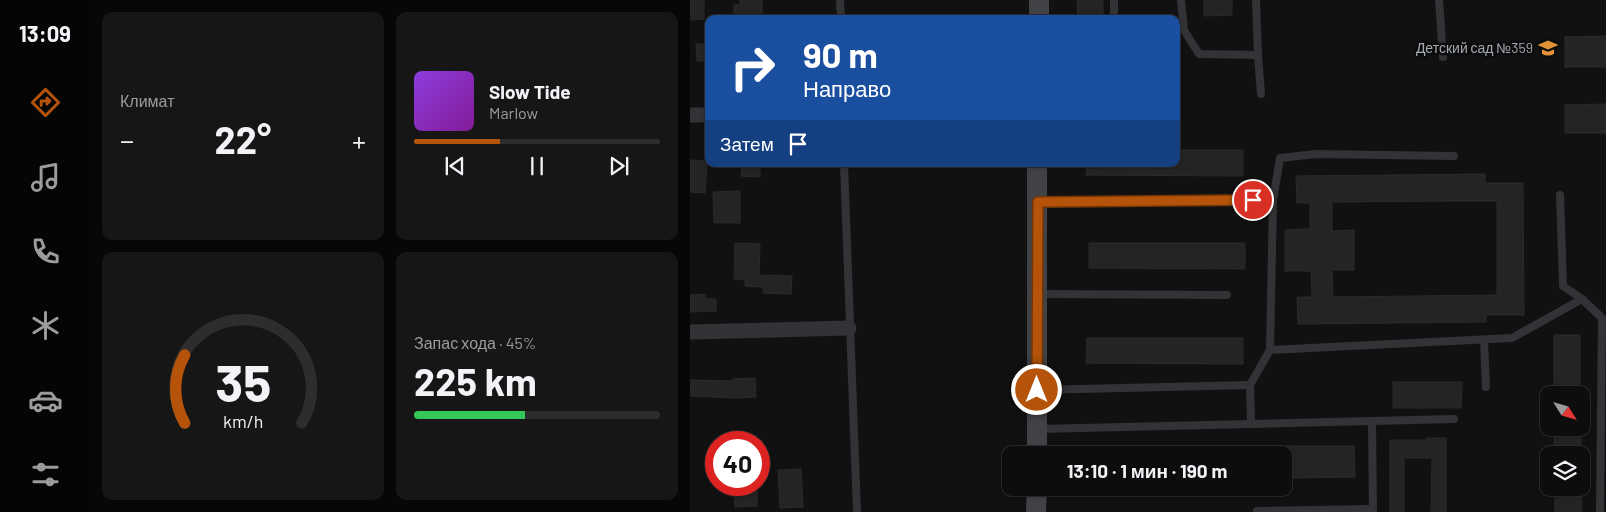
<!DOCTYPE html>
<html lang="ru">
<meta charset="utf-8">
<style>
body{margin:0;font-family:Barlow,sans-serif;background:#161617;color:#f1f3f6;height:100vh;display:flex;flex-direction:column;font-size:19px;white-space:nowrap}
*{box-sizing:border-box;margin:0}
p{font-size:16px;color:#9a9c9e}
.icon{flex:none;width:28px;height:28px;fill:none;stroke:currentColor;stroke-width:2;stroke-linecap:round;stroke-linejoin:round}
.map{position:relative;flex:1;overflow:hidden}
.panel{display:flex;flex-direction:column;gap:12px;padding:12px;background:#070708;width:600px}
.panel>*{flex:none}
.top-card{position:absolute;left:15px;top:15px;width:475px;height:152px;border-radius:10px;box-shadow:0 1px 4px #0004,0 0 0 1px #2d2d2e;background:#1a4fa0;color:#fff;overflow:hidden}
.needle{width:32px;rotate:127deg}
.controls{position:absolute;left:850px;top:386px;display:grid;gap:10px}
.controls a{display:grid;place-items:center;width:50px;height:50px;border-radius:10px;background:#0d0d0e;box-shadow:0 1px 4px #0004,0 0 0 1px #2d2d2e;font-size:25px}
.speed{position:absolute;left:15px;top:431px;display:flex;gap:10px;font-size:25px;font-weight:700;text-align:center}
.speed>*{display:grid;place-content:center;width:65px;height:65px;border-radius:50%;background:#0d0d0e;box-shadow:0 1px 4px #0004,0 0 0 1px #2d2d2e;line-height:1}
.speed .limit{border:8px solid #d22;background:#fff;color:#111}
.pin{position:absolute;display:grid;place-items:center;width:42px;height:42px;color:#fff;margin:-21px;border:2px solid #fff;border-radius:50%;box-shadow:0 1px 5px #0007}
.me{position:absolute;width:55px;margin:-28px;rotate:0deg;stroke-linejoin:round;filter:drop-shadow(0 0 4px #0008)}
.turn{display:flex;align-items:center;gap:18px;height:105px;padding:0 15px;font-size:22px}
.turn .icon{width:65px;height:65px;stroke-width:2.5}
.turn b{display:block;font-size:35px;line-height:42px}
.then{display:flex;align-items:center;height:48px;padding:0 15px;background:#0003;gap:10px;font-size:19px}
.big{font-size:38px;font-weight:700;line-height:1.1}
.panel .card{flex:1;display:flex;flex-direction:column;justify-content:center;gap:8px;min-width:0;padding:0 18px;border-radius:10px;background:#161617}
.panel .dial{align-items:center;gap:0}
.dial svg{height:130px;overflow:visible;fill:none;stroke:#2d2d2e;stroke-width:7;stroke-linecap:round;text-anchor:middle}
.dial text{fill:#f1f3f6;stroke:none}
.song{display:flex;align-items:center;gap:15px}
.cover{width:60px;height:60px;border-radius:8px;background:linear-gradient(135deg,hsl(270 70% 55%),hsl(290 70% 35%))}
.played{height:5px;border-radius:2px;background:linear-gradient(90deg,#b45309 35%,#2d2d2e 35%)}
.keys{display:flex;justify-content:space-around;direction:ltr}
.heat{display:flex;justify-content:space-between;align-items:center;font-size:28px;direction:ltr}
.charge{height:8px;border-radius:4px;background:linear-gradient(90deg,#34c759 45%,#2d2d2e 0)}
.panel .tiles{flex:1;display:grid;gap:12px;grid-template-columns:repeat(2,1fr)}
.trip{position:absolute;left:312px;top:446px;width:290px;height:50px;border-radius:10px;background:#0d0d0e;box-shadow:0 1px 4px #0004,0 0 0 1px #2d2d2e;font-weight:700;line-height:50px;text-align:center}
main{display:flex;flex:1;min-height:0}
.tab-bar{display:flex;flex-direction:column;width:90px;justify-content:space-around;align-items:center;background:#050506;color:#9a9c9e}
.tab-bar .icon{width:35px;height:35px}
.tab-bar .on{color:#b45309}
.tab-bar b{font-size:22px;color:#f1f3f6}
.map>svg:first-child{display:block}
.building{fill:#242426;stroke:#2b2b2e;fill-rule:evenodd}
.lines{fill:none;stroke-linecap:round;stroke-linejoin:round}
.lane{stroke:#323336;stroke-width:8}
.street{stroke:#323336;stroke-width:15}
.secondary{stroke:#404246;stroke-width:20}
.route-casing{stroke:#753606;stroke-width:12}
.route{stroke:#b45309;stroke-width:9}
.labels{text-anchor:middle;stroke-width:5;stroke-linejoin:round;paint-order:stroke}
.poi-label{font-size:14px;fill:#a3a9b1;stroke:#0c0c0d;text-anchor:end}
</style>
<main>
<nav class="tab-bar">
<b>13:09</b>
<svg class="icon on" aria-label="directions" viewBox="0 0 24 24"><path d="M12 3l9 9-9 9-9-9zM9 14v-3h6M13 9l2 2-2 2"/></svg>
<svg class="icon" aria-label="music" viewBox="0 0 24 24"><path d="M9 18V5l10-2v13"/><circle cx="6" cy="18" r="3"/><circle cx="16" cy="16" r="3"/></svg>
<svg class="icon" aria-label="phone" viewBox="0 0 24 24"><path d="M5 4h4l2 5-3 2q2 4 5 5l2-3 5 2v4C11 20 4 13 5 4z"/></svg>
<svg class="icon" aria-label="climate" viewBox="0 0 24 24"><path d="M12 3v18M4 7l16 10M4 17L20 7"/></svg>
<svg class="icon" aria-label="car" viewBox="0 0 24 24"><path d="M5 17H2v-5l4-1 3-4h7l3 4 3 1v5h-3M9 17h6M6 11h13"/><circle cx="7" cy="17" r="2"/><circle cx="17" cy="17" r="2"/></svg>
<svg class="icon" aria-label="filters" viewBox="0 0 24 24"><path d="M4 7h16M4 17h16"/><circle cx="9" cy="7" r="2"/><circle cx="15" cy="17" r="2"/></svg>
</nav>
<section class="panel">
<div class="tiles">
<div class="card"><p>Климат</p>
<div class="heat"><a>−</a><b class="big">22°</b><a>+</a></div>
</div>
<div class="card">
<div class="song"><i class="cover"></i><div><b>Slow Tide</b><p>Marlow</p></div></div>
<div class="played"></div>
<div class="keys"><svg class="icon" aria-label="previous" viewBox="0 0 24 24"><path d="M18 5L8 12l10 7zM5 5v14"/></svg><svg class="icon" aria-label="pause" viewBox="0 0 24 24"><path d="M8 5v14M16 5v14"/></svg><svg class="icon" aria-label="next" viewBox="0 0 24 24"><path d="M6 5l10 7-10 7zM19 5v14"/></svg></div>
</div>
<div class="card dial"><svg viewBox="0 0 100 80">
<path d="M14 69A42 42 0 1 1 86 69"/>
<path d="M14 69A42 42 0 0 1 14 27" stroke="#b45309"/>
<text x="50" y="56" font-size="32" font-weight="700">35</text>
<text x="50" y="72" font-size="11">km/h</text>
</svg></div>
<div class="card"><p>Запас хода · 45%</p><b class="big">225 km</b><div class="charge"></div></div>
</div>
</section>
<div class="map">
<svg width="916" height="512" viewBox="0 0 916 512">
<rect width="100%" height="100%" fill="#111112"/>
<g class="building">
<path d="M0 0H14V19L0 20Z"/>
<path d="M50 0H72V19H44V5H50Z"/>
<path d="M387 0H413V19H388Z"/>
<path d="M514 0H542V15L514 16Z"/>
<path d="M916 36V67H875V37Z"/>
<path d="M6 44H19V61H7Z"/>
<path d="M916 104V133H875V105Z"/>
<path d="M486 150H553V176L396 175 397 164H486Z"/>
<path d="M0 160 17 161 15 193 0 192Z"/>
<path d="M52 164H70V177L51 176Z"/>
<path d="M795 174V183H833L834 315H796V322L608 324 607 297H622L621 271H595V230L620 229V203H607L606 176ZM764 201H807V295L643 297 642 270H664V230L642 231V202Z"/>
<path d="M50 191V223H24L23 192Z"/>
<path d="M45 243 70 244 69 275 102 276 101 294 73 293V287L55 286V280L44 279Z"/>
<path d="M399 243H555V269L399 268Z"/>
<path d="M15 294V299H26V311L0 312V295Z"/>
<rect x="864" y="335" width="26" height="60"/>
<path d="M397 338H553V364L396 363Z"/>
<path d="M65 378 66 397 44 398 0 396V380L43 381V379Z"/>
<path d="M703 382H772L771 408H703Z"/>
<rect x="864" y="428" width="27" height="27"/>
<path d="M736 438H756V512H741L742 458H714V512H700V440H736Z"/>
<path d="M594 446H664L665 477 594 478Z"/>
<path d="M111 469 113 507 90 508 88 470Z"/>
<path d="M865 488H891L892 512H865Z"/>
<path d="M67 489V506L45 507 44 490Z"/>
</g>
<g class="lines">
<g class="lane">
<path d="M150 0 151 19"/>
<path d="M491 0 494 30 509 54 568 55"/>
<path d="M566 0 568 55 571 94"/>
<path d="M749 0 753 57"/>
<path d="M424 19V0"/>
<path d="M154 164 167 512"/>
<path d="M348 202 583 200"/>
<path d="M347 294 537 295"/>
<path d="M892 299 912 318 910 512"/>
<path d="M794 340 796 387"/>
<path d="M580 350 822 338 892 299 873 286 870 195"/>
<path d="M347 390 560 385"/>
<path d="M682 421 764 419"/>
<path d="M561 423 560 385 580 350 583 200 590 158 626 154 764 156"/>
<path d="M348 429 682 421 683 512"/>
<path d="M567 511 682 509"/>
</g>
<g class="street">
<path d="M0 115H19"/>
<path d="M0 332 159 328"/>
</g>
<g class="secondary">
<path d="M349 19V0"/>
<path d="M347 455V164"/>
<path d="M346 512 347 488"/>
</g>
</g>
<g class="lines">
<g class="route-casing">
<path id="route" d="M347 390 348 202 563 200"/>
</g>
<use href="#route" class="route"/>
</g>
<defs>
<g id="school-bare" transform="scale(1.5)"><path d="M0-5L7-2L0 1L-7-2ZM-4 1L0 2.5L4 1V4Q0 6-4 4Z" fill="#e29339" stroke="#0c0c0d" stroke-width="2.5" paint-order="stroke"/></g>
</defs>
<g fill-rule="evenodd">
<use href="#school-bare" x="858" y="48"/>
</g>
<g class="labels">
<g class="poi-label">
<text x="843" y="53">Детский сад №359</text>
</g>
</g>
</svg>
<div class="controls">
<a><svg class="needle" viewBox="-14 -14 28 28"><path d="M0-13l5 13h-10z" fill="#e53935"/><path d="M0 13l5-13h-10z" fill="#9a9c9e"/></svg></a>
<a><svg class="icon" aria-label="layers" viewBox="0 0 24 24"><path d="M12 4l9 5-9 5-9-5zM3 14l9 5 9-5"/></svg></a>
</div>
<div class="speed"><div class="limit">40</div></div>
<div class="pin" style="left:563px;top:200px;background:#d93025"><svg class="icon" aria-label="arrive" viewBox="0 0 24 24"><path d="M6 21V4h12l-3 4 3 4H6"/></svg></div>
<svg class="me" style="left:347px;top:390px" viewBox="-20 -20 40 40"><circle r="17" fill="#b45309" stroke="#fff" stroke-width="3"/><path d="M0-11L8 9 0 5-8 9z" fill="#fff"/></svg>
<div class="trip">13:10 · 1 мин · 190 m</div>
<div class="top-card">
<div class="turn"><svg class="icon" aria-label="right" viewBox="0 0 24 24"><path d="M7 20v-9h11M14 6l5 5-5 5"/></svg><div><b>90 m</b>Направо</div></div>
<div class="then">Затем<svg class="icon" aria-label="arrive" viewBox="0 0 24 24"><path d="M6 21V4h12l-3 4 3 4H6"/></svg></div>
</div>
</div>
</main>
